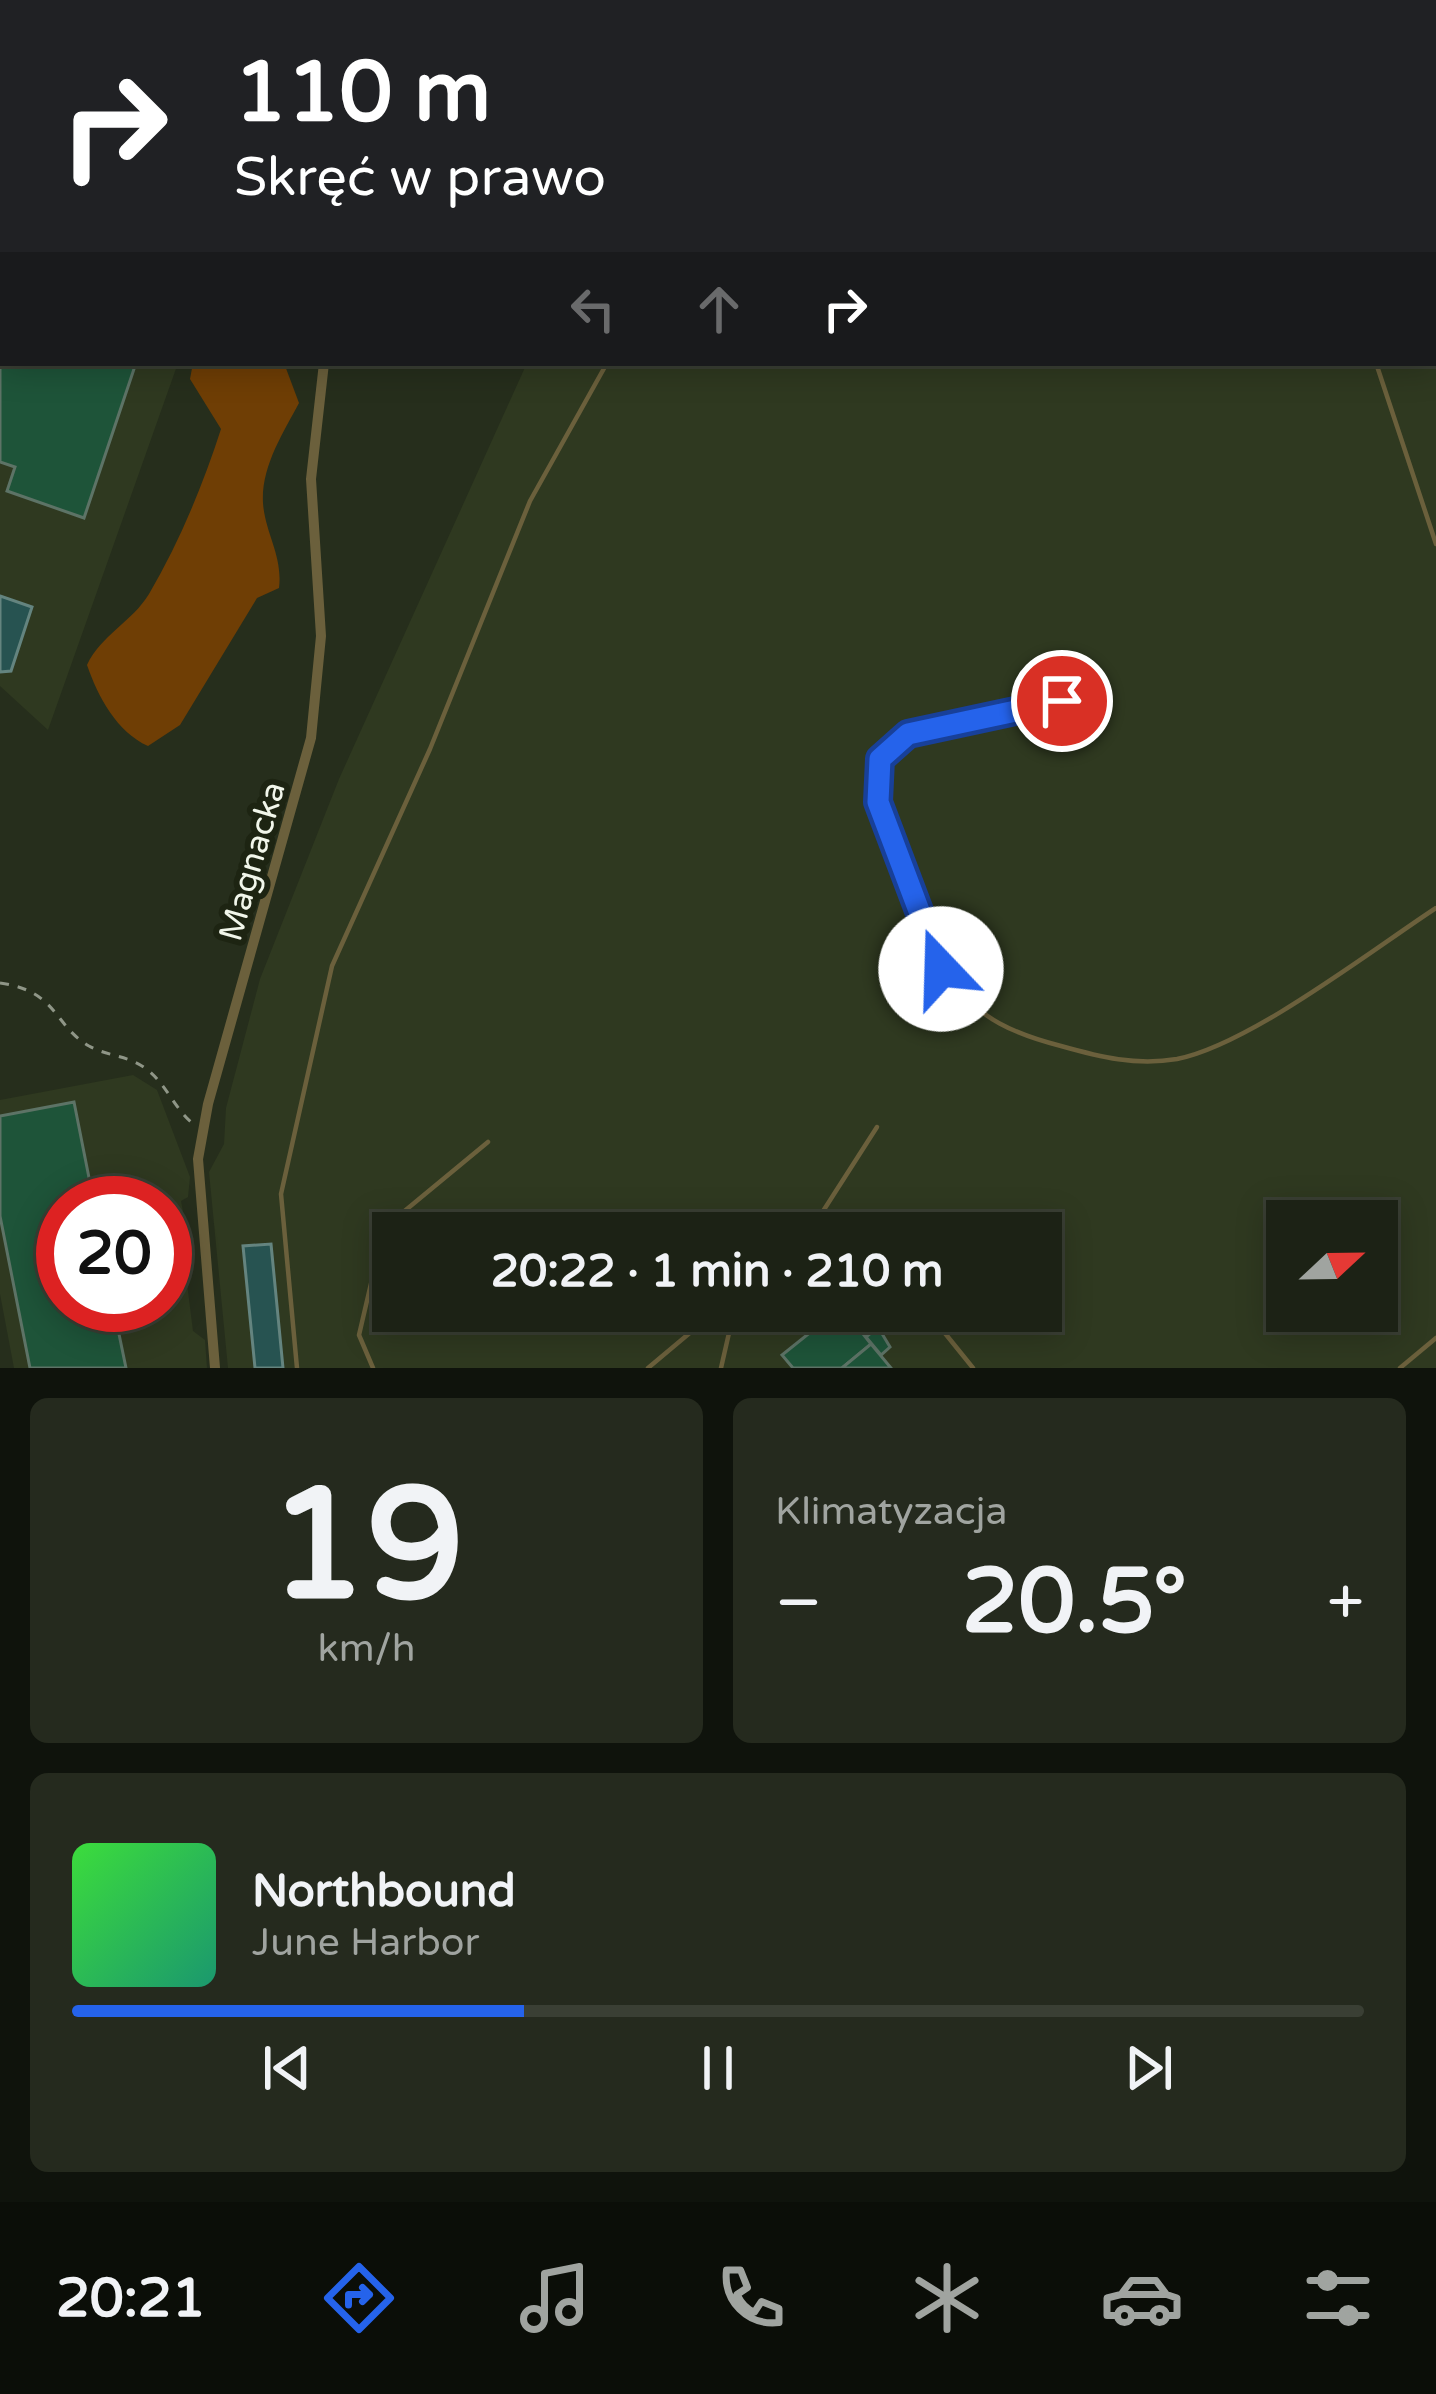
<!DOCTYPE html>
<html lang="pl">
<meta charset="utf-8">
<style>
body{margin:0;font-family:"Varela Round",sans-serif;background:#252a1e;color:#f1f3f6;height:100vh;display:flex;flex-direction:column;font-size:45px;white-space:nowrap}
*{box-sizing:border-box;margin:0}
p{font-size:39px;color:#a0a4a0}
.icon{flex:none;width:66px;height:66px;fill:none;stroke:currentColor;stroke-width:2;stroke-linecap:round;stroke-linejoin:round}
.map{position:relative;height:1368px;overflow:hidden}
.drawer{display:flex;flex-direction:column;gap:30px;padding:30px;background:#0f130c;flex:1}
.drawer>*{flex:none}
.hud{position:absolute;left:0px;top:0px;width:1437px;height:366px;box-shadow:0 6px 30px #0003,0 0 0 3px #3a3f34;background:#202124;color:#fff;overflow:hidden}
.needle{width:78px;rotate:68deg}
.fabs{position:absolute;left:1266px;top:1200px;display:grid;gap:24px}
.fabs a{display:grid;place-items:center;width:132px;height:132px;border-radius:0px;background:#1c2215;box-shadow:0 6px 30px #0003,0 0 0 3px #3a3f34;font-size:60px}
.speed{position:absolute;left:36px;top:1176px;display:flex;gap:24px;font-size:60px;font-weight:700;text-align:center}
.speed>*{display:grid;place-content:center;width:156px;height:156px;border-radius:50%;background:#1c2215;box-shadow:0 6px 30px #0003,0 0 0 3px #3a3f34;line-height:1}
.speed .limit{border:18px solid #d22;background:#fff;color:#111}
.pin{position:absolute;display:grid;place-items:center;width:102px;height:102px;color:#fff;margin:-51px;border:6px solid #fff;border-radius:50%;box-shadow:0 3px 12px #0007}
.me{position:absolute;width:132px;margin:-66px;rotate:339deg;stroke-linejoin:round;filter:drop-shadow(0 0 9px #0008)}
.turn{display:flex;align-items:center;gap:42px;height:252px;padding:0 36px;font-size:54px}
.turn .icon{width:156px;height:156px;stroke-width:2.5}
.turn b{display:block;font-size:84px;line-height:102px}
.lanes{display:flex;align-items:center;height:114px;padding:0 36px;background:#0003;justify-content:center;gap:60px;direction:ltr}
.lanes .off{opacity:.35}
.big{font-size:90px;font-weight:800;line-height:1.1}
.drawer .card{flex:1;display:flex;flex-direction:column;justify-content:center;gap:18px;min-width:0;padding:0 42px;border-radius:18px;background:#252a1e}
.drawer .dial{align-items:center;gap:0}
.dial b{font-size:156px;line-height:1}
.song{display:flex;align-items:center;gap:36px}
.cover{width:144px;height:144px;border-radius:18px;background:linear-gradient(135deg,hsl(120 70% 55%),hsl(160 70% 35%))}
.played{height:12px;border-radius:6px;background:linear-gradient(90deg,#2563eb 35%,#3a3f34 35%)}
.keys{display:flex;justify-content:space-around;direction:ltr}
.heat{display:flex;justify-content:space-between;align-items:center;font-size:66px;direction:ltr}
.drawer .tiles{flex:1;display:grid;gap:30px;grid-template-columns:1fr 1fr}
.card:last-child{grid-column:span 2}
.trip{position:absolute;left:372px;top:1212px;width:690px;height:120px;border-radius:0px;background:#1c2215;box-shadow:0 6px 30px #0003,0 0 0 3px #3a3f34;font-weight:800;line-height:120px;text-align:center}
.dock{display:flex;height:192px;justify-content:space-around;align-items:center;background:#0b0e08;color:#a0a4a0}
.dock .icon{width:84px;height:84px}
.dock .selected{color:#2563eb}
.dock b{font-size:54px;color:#f1f3f6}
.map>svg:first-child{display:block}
.built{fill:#2f3920;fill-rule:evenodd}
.green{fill:#6f3e05}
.water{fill:#275351;stroke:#64847f;stroke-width:3}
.building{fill:#1e5439;stroke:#5d7366;stroke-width:3}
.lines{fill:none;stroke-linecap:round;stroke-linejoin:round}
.path{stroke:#8f9687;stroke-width:3;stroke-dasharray:9 9;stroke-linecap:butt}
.service{stroke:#6b603c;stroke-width:4.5}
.minor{stroke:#6b603c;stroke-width:10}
.route-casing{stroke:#184099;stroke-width:30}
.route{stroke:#2563eb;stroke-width:21}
.labels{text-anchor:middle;stroke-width:12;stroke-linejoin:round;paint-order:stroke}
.street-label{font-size:33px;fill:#f1f6ea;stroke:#1d2412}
</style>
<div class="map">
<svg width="1436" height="1368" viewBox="0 0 1436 1368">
<rect width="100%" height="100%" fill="#262e1c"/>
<g class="built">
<path d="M0 0H314L3 3V363H178L48 730 0 686Z"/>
<path d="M1347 0H1436V1368H228L209 1172 224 1144 226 1108 260 979 339 779 527 363H1434V3H1344ZM1287 1221H1377V1311H1287ZM393 1233H1041V1311H393Z"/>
<path d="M133 1075 157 1090 190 1177 188 1197 181 1201 186 1227 181 1236 193 1331 205 1340 207 1368H14L0 1294V1100ZM63 1203H165V1305H63Z"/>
</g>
<path class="green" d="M193 363H284L299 403C283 433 261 467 263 503 265 533 283 556 279 588L257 598 180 725 148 746C117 732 98 697 87 665 101 635 132 622 149 594 179 543 203 485 221 429L190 379Z"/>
<g class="water">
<path d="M0 596 32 607 11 671 0 672Z"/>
<path d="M271 1244 283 1368H255L243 1246Z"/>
</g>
<g class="building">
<path d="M0 0H267L3 3V20Z"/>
<path d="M0 127 3 363H136L84 518 7 491 15 467 0 462Z"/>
<path d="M1436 135V315L1434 313Z"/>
<path d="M74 1102 94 1203H63V1305H113L126 1368H30L0 1216V1116Z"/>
<path d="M837 1311H845L871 1344 842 1368H793L782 1355Z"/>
<path d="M878 1327 890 1347 881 1355 866 1337Z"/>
<path d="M871 1344 891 1368H842Z"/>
</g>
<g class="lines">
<g class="path">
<path d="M266 850 278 808"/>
<path d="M0 983C58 991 53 1025 89 1046 109 1057 130 1055 149 1071 166 1085 174 1107 191 1122"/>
</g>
<g class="service">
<path d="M1376 363 1436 544"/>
<path d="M1062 701C1021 710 906 721 883 756 860 791 897 852 909 885 944 978 958 1020 1061 1046 1100 1057 1136 1066 1177 1059 1249 1045 1372 950 1436 908"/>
<path d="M809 1233 877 1127"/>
<path d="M927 1311 973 1368"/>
<path d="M297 1368 281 1194 332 966 430 749 530 501 607 363"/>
<path d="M373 1368 359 1335 384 1228 488 1142"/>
<path d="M648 1368 716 1311"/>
<path d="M721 1368 729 1333 754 1311"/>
<path d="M1400 1368 1436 1338"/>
</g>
<g class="minor">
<path d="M328 3 329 0"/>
<path d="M215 1368 198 1159 208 1104 311 738 321 636 311 479 324 363"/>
</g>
</g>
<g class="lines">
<g class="route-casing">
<path id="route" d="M941 969 878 802 880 759 908 734 1062 701"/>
</g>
<use href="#route" class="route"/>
</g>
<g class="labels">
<g class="street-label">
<text transform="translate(251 861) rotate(-74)" y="12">Magnacka</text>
</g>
</g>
</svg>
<div class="fabs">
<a><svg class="needle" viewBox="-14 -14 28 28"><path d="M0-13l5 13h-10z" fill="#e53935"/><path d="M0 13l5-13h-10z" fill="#a0a4a0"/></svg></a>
</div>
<div class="speed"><div class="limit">20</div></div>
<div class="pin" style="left:1062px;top:701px;background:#d93025"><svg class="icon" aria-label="arrive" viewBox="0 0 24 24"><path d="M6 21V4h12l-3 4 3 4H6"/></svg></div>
<svg class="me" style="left:941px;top:969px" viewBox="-20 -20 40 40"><circle r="19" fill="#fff"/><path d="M0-13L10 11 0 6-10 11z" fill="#2563eb"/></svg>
<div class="trip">20:22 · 1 min · 210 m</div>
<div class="hud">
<div class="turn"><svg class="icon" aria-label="right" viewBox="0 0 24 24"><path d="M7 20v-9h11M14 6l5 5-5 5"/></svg><div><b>110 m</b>Skręć w prawo</div></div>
<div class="lanes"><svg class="icon off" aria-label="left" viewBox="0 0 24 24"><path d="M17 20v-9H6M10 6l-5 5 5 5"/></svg><svg class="icon off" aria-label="ahead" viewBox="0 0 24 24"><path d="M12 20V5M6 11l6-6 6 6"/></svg><svg class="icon" aria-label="right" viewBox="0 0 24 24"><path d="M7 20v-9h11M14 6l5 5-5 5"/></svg></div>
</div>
</div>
<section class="drawer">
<div class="tiles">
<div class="card dial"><b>19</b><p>km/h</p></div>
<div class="card"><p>Klimatyzacja</p>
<div class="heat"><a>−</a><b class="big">20.5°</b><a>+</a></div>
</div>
<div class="card">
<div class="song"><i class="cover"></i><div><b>Northbound</b><p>June Harbor</p></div></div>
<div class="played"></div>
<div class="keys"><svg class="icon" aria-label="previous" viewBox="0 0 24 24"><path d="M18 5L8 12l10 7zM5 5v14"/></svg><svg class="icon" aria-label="pause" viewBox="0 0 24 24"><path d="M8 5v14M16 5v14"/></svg><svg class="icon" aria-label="next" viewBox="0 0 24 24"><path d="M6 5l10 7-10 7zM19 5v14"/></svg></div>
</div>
</div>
</section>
<nav class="dock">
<b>20:21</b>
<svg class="icon selected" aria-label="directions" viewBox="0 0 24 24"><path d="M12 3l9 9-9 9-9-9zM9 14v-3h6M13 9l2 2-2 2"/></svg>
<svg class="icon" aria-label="music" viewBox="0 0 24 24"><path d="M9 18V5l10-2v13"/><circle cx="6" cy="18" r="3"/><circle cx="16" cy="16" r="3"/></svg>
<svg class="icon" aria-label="phone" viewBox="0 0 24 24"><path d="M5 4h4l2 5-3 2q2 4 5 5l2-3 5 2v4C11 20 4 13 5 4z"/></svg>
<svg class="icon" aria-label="climate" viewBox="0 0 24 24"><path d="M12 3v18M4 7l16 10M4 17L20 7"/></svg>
<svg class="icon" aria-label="car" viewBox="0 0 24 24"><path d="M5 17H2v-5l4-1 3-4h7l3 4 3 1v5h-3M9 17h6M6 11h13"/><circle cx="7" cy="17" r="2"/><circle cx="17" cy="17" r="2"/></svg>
<svg class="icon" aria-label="filters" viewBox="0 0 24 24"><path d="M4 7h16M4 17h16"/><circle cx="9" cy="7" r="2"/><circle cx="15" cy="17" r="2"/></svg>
</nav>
